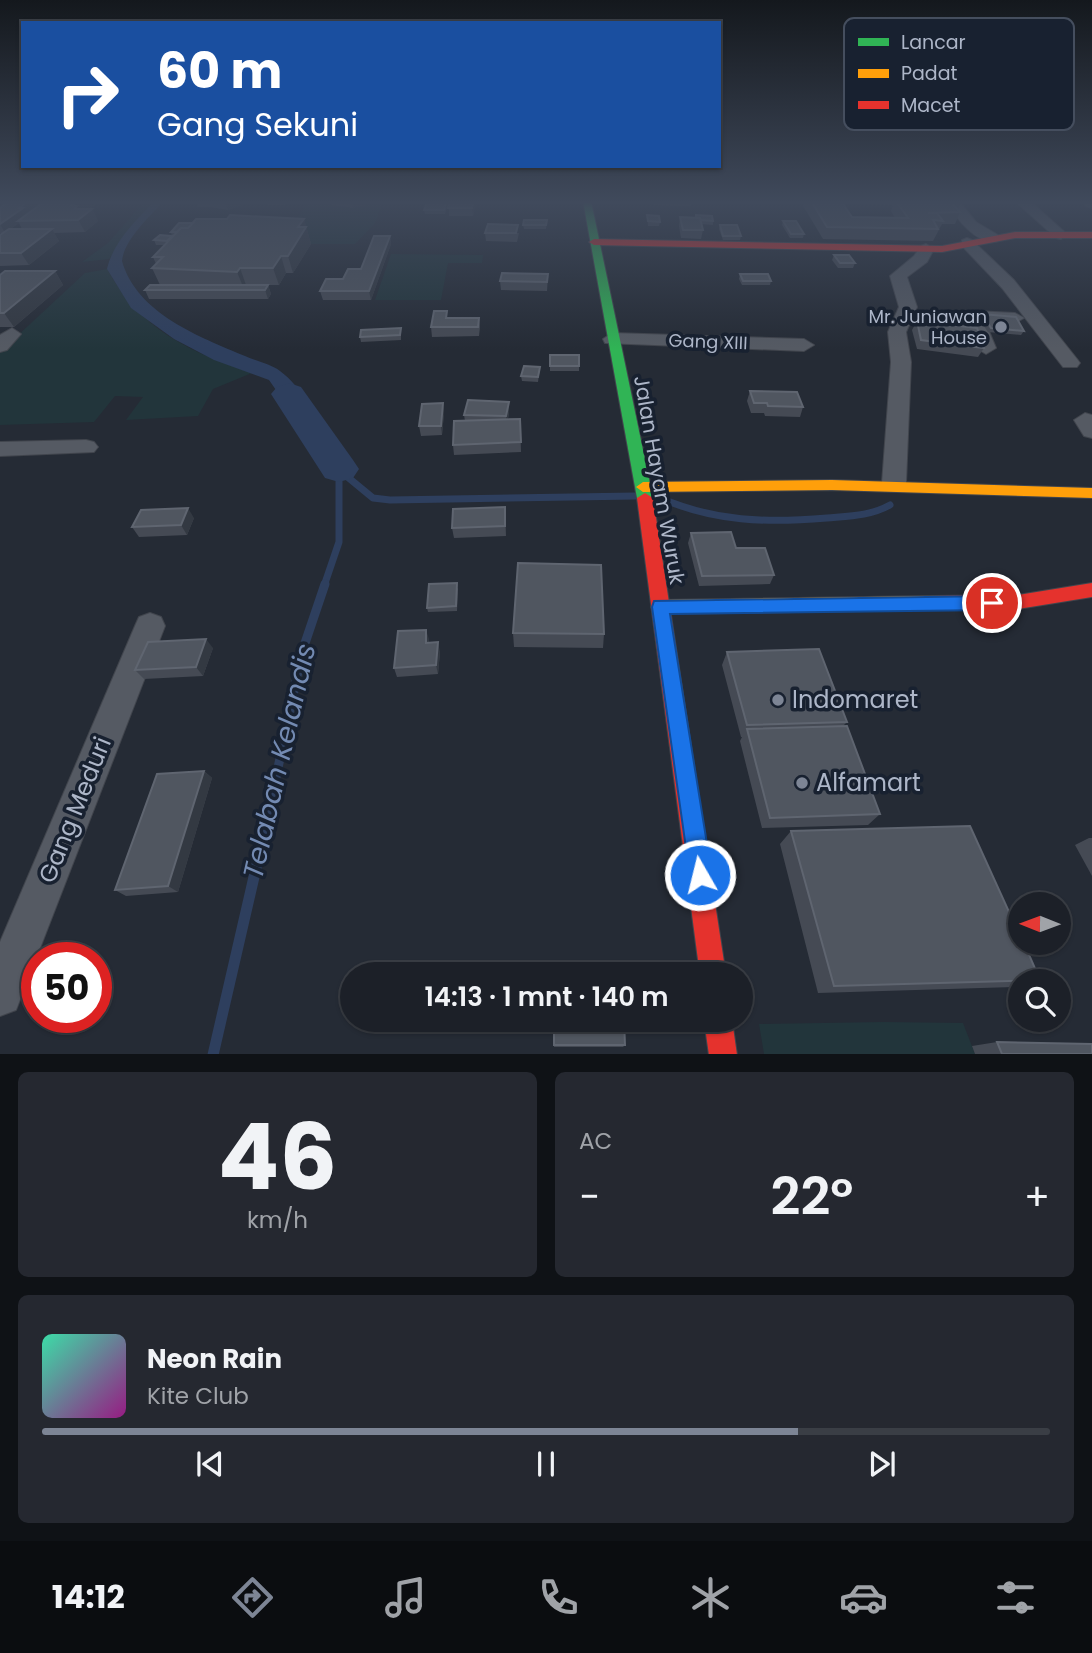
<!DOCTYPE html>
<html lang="id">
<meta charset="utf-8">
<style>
body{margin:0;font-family:Poppins,sans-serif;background:#252830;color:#f1f3f6;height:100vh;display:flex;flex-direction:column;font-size:26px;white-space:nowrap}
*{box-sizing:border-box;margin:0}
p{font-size:23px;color:#a0a3a8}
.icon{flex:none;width:38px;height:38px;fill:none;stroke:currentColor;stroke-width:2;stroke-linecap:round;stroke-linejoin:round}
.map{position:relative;height:1054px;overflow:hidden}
.side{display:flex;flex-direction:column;gap:18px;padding:18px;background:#0f1216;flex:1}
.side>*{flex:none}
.top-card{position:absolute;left:21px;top:21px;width:700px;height:147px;border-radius:0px;box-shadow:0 2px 5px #0004,0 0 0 2px #3a3e45;background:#1a4fa0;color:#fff;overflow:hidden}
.needle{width:46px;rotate:271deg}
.buttons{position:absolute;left:1008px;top:892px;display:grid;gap:14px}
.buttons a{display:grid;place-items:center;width:63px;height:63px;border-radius:50%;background:#1c2028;box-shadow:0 2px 5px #0004,0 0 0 2px #3a3e45;font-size:35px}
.speed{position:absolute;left:21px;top:942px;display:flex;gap:14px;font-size:35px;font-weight:700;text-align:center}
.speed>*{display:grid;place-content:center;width:91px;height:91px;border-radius:50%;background:#1c2028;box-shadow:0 2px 5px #0004,0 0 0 2px #3a3e45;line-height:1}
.speed .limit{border:10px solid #d22;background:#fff;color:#111}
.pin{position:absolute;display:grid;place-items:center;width:60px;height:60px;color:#fff;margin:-30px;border:4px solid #fff;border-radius:50%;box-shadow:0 2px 7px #0007}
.me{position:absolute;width:77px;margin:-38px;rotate:352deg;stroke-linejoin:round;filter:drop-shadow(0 0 5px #0008)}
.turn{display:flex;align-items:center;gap:24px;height:147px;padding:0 21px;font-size:32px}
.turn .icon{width:91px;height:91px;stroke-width:2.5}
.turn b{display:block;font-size:49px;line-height:60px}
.big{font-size:52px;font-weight:600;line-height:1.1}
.side .widget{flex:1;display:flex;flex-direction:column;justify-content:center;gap:10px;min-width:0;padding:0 24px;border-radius:10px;background:#252830}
.side .dial{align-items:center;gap:0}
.dial b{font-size:91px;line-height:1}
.song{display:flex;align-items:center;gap:21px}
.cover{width:84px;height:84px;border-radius:10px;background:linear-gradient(135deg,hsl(160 70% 55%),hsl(310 70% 35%))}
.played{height:7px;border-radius:4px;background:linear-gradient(90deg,#7d8595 75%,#3a3e45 75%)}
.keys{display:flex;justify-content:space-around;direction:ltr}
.heat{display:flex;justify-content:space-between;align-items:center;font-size:38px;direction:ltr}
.side .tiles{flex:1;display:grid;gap:18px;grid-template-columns:1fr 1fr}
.widget:last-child{grid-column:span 2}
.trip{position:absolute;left:340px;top:962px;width:413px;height:70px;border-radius:35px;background:#1c2028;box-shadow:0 2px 5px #0004,0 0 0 2px #3a3e45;font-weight:600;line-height:70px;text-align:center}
.tabs{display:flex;height:112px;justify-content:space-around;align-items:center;background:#0b0d10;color:#a0a3a8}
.tabs .icon{width:49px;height:49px}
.tabs .active{color:#7d8595}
.tabs b{font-size:32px;color:#f1f3f6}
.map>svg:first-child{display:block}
.green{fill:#22353b}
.water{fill:#2e3f5e}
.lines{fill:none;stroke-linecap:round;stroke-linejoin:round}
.stream-far2{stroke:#2e3f5e;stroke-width:7}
.stream-far1{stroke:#2e3f5e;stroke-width:9}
.stream{stroke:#2e3f5e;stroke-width:11}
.river{fill:#2e3f5e;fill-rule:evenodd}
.street-casing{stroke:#41454d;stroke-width:2}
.fast-casing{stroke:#41454d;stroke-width:2}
.slow-casing{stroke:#41454d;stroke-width:2}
.jam-casing{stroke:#41454d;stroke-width:2}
.street{fill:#555a63;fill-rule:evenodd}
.fast{fill:#30b455;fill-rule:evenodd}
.slow{fill:#ff9f0a;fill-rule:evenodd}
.jam{fill:#e5322d;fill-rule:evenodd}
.wall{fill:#454a54;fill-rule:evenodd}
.shaded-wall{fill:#333942}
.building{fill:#505660;stroke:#5f6570;stroke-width:2}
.route{fill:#1a73e8;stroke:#114b97;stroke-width:2}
.poi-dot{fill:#7d8595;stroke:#182130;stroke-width:2.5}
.labels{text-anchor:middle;stroke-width:7;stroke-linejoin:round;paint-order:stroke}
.far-poi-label{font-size:18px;fill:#adb6c8;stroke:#182130;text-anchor:end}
.far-street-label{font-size:18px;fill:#adb6c8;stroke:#182130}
.street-label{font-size:21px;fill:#adb6c8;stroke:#182130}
.near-poi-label{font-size:24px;fill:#adb6c8;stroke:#182130;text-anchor:start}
.near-street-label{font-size:24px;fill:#adb6c8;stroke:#182130}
.near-water-label{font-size:28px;font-style:italic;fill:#738ab2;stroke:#182130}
.key{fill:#182130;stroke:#454e5e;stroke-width:2}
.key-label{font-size:19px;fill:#adb6c8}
</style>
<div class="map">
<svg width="1092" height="1055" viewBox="0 0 1092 1055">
<rect width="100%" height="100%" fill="#252b35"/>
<g class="green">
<path d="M145 201H155L133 224 109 259 82 262 108 243Z"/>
<path d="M309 201H328L332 205 353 208 383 201 375 223 355 244H303L288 231Z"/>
<path d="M391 254 483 255 482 263H448L441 300H375Z"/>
<path d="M107 269C139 329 190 352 252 373L213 389 198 416 126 420 143 397 115 396 94 422 0 425V352L85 273Z"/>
<path d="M883 1022 963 1023 975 1054H764L759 1024Z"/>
</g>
<path class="water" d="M155 201H164C150 216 124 240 122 261 137 314 200 337 245 356 256 361 271 364 280 371 302 387 315 417 332 438L315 446 269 380 214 360 174 339 131 308 107 269C113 242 136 220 155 201Z"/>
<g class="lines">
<g class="stream-far2">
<path d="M339 470 373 498 390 500 635 496"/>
<path d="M658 497C714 522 767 523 827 518 850 516 870 516 890 505"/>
<path d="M324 586 339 542V469"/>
</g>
<path class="stream-far1" d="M273 792 302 652 325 584"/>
<path class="stream" d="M213 1055 274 790"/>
<path class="river" d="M289 383 301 387 353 460 359 469 353 478 339 482 325 478 271 394 277 387Z"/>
<g class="street-casing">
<g id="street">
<path d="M945 201H959L976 222 998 235V241C976 246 956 217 945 201Z"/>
<path d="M1015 201H1030L1068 235 1061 239 1056 238Z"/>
<path d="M1084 201H1092V208L1085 206Z"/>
<path d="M967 238 972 240 1014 280 1077 359 1080 363 1077 367H1063L1002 288 962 246V240Z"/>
<path d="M926 244 934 249 927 262 907 277 917 307 906 332 911 362 906 483 903 489 894 491 885 489 882 483 891 362 888 332 899 307 890 276 914 256 921 246Z"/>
<path d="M974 311 1015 313 1024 318 1015 323 985 322 996 348 986 354 976 348 965 316Z"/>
<path d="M12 328 21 334 7 350 0 352V335Z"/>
<path d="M612 333 804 339 814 345 804 351 605 343 603 339Z"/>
<path d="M1085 413 1092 415V438L1084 436 1074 420Z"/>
<path d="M86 440 94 442 98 447 94 452 0 456V442Z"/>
<path d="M150 613 161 617 165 626 16 1010 0 1016V942L135 626 139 617Z"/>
</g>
</g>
<g class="fast-casing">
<path id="fast" d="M583 201H591L653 498 645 503 637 498Z"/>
</g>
<g class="slow-casing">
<g id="slow">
<path d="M832 480 1092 488V498L832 490 643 492 636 487 643 482Z"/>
<path d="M933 596 939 598 942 603 939 608 933 610 660 614 654 612 651 607 654 602 660 600Z"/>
</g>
</g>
<g class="jam-casing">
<g id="jam">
<path d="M1015 232H1092V238H1015L942 252 594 245 589 242 594 239 942 246Z"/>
<path d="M645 493 653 498 726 975H700L637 498Z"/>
<path d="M1092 583V597L1018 609 933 610 927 608 924 603 927 598 933 596 1018 595Z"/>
<path d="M704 1020H732L737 1055H709Z"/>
</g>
</g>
<use href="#street" class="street"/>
<use href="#fast" class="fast"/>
<use href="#slow" class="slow"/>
<use href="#jam" class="jam"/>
</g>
<g class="wall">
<path d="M0 201H43L27 214V215L45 201H99L90 209H92L98 221 85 232 54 233 59 241 29 265 0 266V235L3 233H0ZM19 223 22 229H10Z"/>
<path d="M198 201H247V203L228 210 210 207H198L196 203Z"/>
<path d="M267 201H288L285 205H268Z"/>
<path d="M328 201H371L366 205 353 208 332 205Z"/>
<path d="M449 201H476L473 216H449Z"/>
<path d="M652 201H691V206L653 205Z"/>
<path d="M803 201H961L958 209 960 212 955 224H942L933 241 823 239 802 204ZM843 204 893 205 891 211 895 218 852 217Z"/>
<path d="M447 207 445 214H425L424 210Z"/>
<path d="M647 215 660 222 659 226H648Z"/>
<path d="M696 215 713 221V225L701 224 703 230 701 239 681 238 679 226 680 217 696 218Z"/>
<path d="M304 219 311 244 293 273H286L279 285H268L271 294 268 299H149L145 290 160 285 152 268 156 264 153 257 165 245H156L154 240 172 237 171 232Z"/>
<path d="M547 220 546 229H524L523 225Z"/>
<path d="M783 221 804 234 803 238H790L782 225Z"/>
<path d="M720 225 741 236 740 240H723L719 229Z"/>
<path d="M485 233H519L517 242 486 241Z"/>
<path d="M390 236 391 244 371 300H323L320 291 361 269Z"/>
<path d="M834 255 855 263 853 268H838L832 260Z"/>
<path d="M55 271 63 285 14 327H0V275Z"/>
<path d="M548 274 547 291 501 290 500 281Z"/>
<path d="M740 274 771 281 770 285H742L739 279Z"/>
<path d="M982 314 1024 331 1021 335 988 332 979 319Z"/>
<path d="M448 318H479L480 327 479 336 432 337 431 327Z"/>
<path d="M917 321 984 348 978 357 917 349 912 330Z"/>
<path d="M401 328V340L361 342 360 337Z"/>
<rect x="550" y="355" width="29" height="16"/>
<path d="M540 367 538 382 522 381 521 376Z"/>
<path d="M750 391 803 407 800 417 765 416 764 413H751L747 401Z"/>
<path d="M443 403 444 413 442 435 421 436 419 426Z"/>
<path d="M509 412 508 419H520L521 452 454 455 453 445 465 421 464 415Z"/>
<path d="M505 507 506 536 454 538 452 528Z"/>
<path d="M194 518 187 535 139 537 132 527Z"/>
<path d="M691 533 774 575 770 584 699 586 688 543Z"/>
<path d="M458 588 457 611 428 612 427 608Z"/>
<path d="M426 630 429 643 440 652 438 674 397 677 394 668Z"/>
<path d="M513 633 604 634 603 648 514 647Z"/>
<path d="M213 648 203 676 144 679 135 670Z"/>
<path d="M727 652 847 722 843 726 880 814 868 825 762 828 740 741 742 737H741L722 665Z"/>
<path d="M204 771 212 778 178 892 126 896 115 890Z"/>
<path d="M791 831 1040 980 1034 982H1020V985L1014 987 818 993 780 844Z"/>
<path d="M1089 838H1092V876L1075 845Z"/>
<path d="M553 1020 625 1045 623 1047H554Z"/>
<path d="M997 1042 1092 1054H975L972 1046Z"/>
</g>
<g class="shaded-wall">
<path d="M0 201H16L0 213Z"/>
<path d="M28 201H43L27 214 28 216 18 221 19 223 5 233 0 224Z"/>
<path d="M78 201H99L82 215 92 209 98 221 85 232 71 206Z"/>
<path d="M227 201H247V203L228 210 225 202Z"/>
<path d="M352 201H371L366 205 353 208Z"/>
<path d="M473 201H474L475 206 473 216 472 208Z"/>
<path d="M304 219 311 244 293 273 288 256 298 227Z"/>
<path d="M52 229 59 241 29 265 21 253Z"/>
<path d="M390 236 391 244 371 300 369 291Z"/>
<path d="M281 256 286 273 279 285 273 268Z"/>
<path d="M240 268 246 285 244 289 237 272Z"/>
<path d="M55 271 63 285 14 327 4 313Z"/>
<path d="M268 285 271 294 268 299 265 290Z"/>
<path d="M509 402V412L507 426 506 416Z"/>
<path d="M443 403 444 413 442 435 441 426Z"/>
<path d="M188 508 194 518 187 535 181 525Z"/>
<path d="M426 630 429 639 428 652 426 643Z"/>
<path d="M206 639 213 648 203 676 196 667Z"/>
<path d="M438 642 440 652 438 674 436 665Z"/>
<path d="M204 771 212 778 178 892 168 886Z"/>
</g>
<g class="building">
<path d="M9 201H28L19 208H23L0 224V208Z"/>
<path d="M45 201H78L71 206H77L74 209H92L78 220 18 221Z"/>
<path d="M198 201H208V203H196Z"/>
<path d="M450 201H473L472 208H448Z"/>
<path d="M811 201H841L852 217 908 218 896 201H950L960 212 928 213H937L943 221 933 220 938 229 827 227Z"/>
<path d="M427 203H446L444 210H424Z"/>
<path d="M230 215 304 219 298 227H306L288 256H281L273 268H240L237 272 152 268 163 257H153L181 228H188L196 219H227Z"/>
<path d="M647 215 659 216 660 222 648 221Z"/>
<path d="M696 215 712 216 713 221 700 220V218H696Z"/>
<path d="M680 217 700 218 703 230H683Z"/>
<path d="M524 220H547L546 225H523Z"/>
<path d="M783 221H796L804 234H791Z"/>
<path d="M179 223H193L188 228H181L177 232H171Z"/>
<path d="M488 224 518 225 516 233H485Z"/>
<path d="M720 225H737L741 236H723Z"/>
<path d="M9 229H52L21 253H0V235Z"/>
<path d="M160 235 172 236 167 241 154 240Z"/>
<path d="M374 236H390L369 291H320L326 279H343L348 269H361Z"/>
<path d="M834 255H849L855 263H840Z"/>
<path d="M5 271H55L4 313H0V275Z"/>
<path d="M502 273 548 274 547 282 500 281Z"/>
<path d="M740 274H768L771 281H743Z"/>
<path d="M150 285H268L265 290H145Z"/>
<path d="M434 311H447L446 318H479L478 327H431Z"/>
<path d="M982 314 1016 317 1024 331 991 328Z"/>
<path d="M917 321 977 328 984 348 921 340Z"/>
<path d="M401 328 400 335 360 337 361 330Z"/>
<rect x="550" y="355" width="29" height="11"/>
<path d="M524 366 540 367 538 377 521 376Z"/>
<path d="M750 391 797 392 803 407 768 406 767 403H754Z"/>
<path d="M468 400 509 402 506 416 464 415Z"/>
<path d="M443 403 441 426H419L422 404Z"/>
<path d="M520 419 521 442 453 445 454 421Z"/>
<path d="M505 507V526L452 528 453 509Z"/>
<path d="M188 508 181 525 132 527 141 510Z"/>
<path d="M731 532 736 548H765L774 575 702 576 691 533Z"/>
<path d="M518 563 601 565 604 634 513 633Z"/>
<path d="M457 583 456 606 427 608 429 584Z"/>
<path d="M426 630V643L438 642 436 665 394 668 398 631Z"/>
<path d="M206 639 196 667 135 670 148 642Z"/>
<path d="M819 649 847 722 747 725 727 652Z"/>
<path d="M847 726 880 814 770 818 747 729Z"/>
<path d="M204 771 168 886 115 890 157 774Z"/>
<path d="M970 826 1020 936V943H1024L1040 980 834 986 791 831Z"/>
<path d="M554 1020H624L625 1045H554Z"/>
<path d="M997 1042 1092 1044V1054H1002Z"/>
</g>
<linearGradient id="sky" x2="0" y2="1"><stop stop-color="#14181d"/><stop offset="0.58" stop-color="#404a5c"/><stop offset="1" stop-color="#404a5c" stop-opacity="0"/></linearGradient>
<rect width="1092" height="349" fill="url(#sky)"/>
<path class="route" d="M992 596 1001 603 992 610 670 614 712 875 709 884 700 887 691 884 652 607 654 601Z"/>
<g class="poi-dot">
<circle cx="1001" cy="327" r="7"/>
<circle cx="778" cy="700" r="7"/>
<circle cx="802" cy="783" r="7"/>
</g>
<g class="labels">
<g class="far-poi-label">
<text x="987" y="323">Mr. Juniawan<tspan x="987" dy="21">House</tspan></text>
</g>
<g class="far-street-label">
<text transform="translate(708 342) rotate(2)" y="6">Gang XIII</text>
</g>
<g class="street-label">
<text transform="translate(659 480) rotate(80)" y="7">Jalan Hayam Wuruk</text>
</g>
<g class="near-poi-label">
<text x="792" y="708">Indomaret</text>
<text x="816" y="791">Alfamart</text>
</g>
<g class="near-street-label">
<text transform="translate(75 810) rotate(-68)" y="8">Gang Meduri</text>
</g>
<g class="near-water-label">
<text transform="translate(279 761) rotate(-77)" y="10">Telabah Kelandis</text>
</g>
</g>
<rect x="844" y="18" width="230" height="112" rx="10" class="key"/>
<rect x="858" y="38" width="31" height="8" fill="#30b455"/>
<rect x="858" y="69" width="31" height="9" fill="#ff9f0a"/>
<rect x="858" y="101" width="31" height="8" fill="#e5322d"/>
<g class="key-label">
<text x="901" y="49">Lancar</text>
<text x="901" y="80">Padat</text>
<text x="901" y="112">Macet</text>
</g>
</svg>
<div class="buttons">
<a><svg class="needle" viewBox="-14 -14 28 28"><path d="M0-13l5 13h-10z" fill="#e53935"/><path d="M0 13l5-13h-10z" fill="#a0a3a8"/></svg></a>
<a><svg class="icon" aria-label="search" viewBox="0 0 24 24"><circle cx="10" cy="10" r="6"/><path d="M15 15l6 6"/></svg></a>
</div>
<div class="speed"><div class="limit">50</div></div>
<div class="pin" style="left:992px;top:603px;background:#d93025"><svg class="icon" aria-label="arrive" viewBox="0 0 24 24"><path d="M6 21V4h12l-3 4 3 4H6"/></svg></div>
<svg class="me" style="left:700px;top:875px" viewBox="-20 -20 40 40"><circle r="17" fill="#1a73e8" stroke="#fff" stroke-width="3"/><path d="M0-11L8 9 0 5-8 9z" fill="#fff"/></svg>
<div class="trip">14:13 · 1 mnt · 140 m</div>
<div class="top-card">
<div class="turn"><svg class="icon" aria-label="right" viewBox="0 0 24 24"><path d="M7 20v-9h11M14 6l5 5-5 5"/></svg><div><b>60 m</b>Gang Sekuni</div></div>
</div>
</div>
<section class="side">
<div class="tiles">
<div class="widget dial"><b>46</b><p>km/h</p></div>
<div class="widget"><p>AC</p>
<div class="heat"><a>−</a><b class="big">22°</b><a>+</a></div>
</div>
<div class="widget">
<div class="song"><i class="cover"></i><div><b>Neon Rain</b><p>Kite Club</p></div></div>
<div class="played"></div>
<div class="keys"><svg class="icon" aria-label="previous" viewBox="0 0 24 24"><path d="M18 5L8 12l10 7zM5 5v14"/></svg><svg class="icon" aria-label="pause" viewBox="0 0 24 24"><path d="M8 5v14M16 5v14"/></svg><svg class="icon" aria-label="next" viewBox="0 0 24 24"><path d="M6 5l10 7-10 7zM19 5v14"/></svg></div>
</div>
</div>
</section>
<nav class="tabs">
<b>14:12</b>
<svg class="icon active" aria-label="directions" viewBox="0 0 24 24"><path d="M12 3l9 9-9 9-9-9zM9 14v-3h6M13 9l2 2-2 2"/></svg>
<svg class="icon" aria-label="music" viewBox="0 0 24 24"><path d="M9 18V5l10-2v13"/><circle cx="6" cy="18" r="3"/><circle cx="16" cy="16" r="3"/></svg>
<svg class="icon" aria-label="phone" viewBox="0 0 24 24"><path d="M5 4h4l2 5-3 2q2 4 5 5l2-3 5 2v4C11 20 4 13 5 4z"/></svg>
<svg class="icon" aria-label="climate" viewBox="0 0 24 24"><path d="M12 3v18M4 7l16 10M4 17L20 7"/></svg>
<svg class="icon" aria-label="car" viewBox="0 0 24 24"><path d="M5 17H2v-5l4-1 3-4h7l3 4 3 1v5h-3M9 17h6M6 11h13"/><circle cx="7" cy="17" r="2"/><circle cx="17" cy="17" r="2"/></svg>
<svg class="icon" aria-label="filters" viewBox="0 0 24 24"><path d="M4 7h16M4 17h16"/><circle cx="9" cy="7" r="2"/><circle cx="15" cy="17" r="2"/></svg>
</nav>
